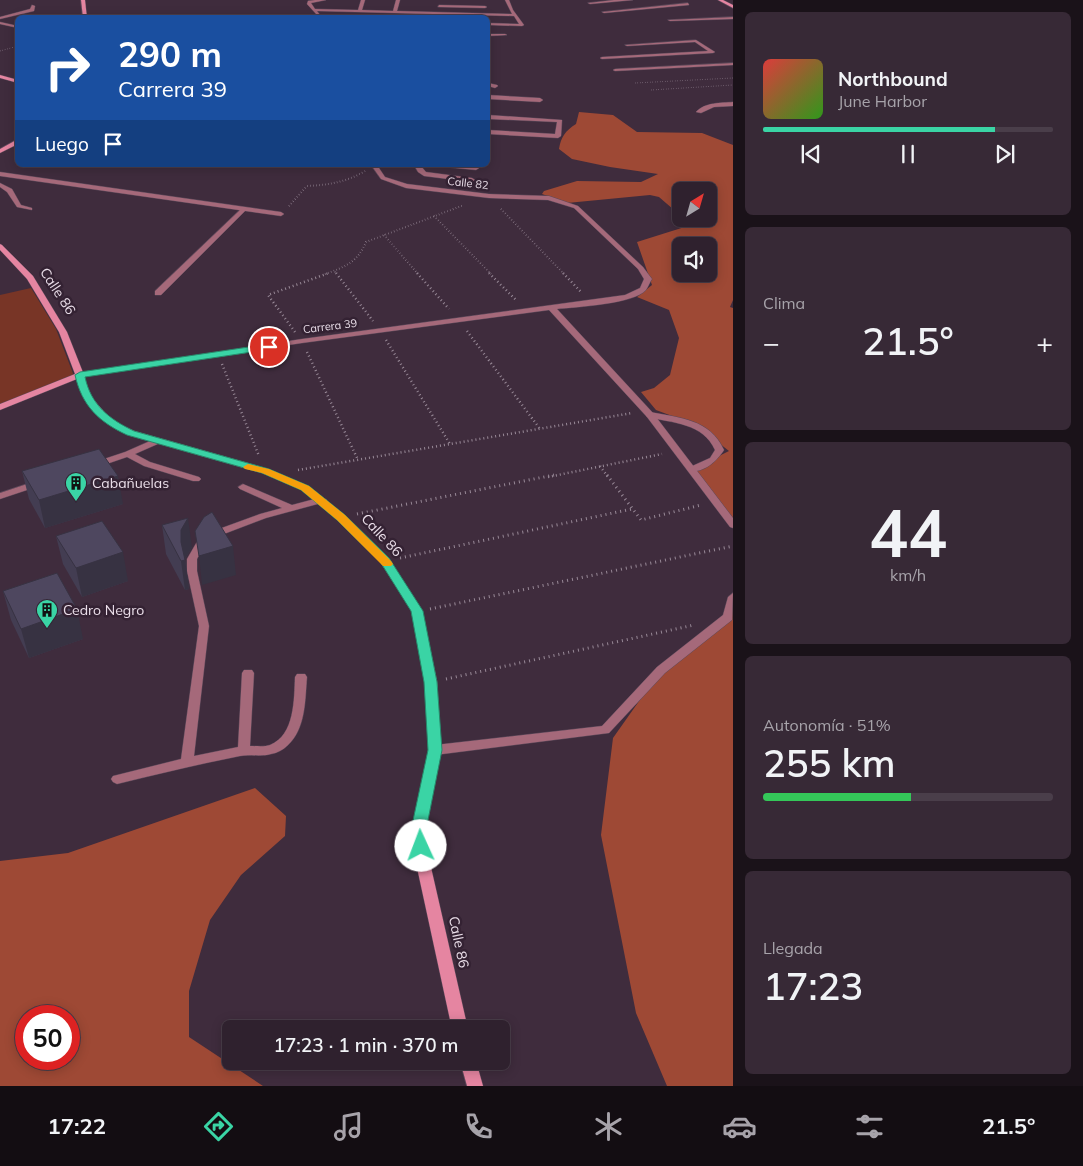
<!DOCTYPE html>
<html lang="es">
<meta charset="utf-8">
<style>
body{margin:0;font-family:Mulish,sans-serif;background:#372936;color:#f1f3f6;height:100vh;display:flex;flex-direction:column;font-size:19px;white-space:nowrap}
*{box-sizing:border-box;margin:0}
p{font-size:16px;color:#a7a3aa}
.icon{flex:none;width:28px;height:28px;fill:none;stroke:currentColor;stroke-width:2;stroke-linecap:round;stroke-linejoin:round}
.map{position:relative;flex:1;overflow:hidden}
.side{display:flex;flex-direction:column;gap:12px;padding:12px;background:#1a1219;width:350px}
.side>*{flex:none}
.banner{position:absolute;left:15px;top:15px;width:475px;height:152px;border-radius:8px;box-shadow:0 2px 12px #0003,0 0 0 1px #4a3e4a;background:#1a4fa0;color:#fff;overflow:hidden}
.needle{width:32px;rotate:37deg}
.fabs{position:absolute;left:672px;top:182px;display:grid;gap:10px}
.fabs a{display:grid;place-items:center;width:45px;height:45px;border-radius:8px;background:#2f212e;box-shadow:0 2px 12px #0003,0 0 0 1px #4a3e4a;font-size:25px}
.speed{position:absolute;left:15px;top:1005px;display:flex;gap:10px;font-size:25px;font-weight:700;text-align:center}
.speed>*{display:grid;place-content:center;width:65px;height:65px;border-radius:50%;background:#2f212e;box-shadow:0 2px 12px #0003,0 0 0 1px #4a3e4a;line-height:1}
.speed .limit{border:8px solid #d22;background:#fff;color:#111}
.pin{position:absolute;display:grid;place-items:center;width:42px;height:42px;color:#fff;margin:-21px;border:2px solid #fff;border-radius:50%;box-shadow:0 1px 5px #0007}
.me{position:absolute;width:55px;margin:-28px;rotate:358deg;stroke-linejoin:round;filter:drop-shadow(0 0 4px #0008)}
.turn{display:flex;align-items:center;gap:18px;height:105px;padding:0 20px;font-size:22px}
.turn .icon{width:65px;height:65px;stroke-width:2.5}
.turn b{display:block;font-size:35px;line-height:42px}
.then{display:flex;align-items:center;height:48px;padding:0 20px;background:#0003;gap:10px;font-size:19px}
.big{font-size:38px;font-weight:600;line-height:1.1}
.side .tile{flex:1;display:flex;flex-direction:column;justify-content:center;gap:8px;min-width:0;padding:0 18px;border-radius:8px;background:#372936}
.side .dial{align-items:center;gap:0}
.dial b{font-size:65px;line-height:1}
.song{display:flex;align-items:center;gap:15px}
.cover{width:60px;height:60px;border-radius:8px;background:linear-gradient(135deg,hsl(0 70% 55%),hsl(110 70% 35%))}
.played{height:5px;border-radius:2px;background:linear-gradient(90deg,#3ad4a5 80%,#4a3e4a 80%)}
.keys{display:flex;justify-content:space-around;direction:ltr}
.heat{display:flex;justify-content:space-between;align-items:center;font-size:28px;direction:ltr}
.charge{height:8px;border-radius:4px;background:linear-gradient(90deg,#34c759 51%,#4a3e4a 0)}
.trip{position:absolute;left:222px;top:1020px;width:288px;height:50px;border-radius:8px;background:#2f212e;box-shadow:0 2px 12px #0003,0 0 0 1px #4a3e4a;font-weight:600;line-height:50px;text-align:center}
.tabs{display:flex;height:80px;justify-content:space-around;align-items:center;background:#130d12;color:#a7a3aa}
.tabs .icon{width:35px;height:35px}
.tabs .selected{color:#3ad4a5}
.tabs b{font-size:22px;color:#f1f3f6}
main{display:flex;flex:1;min-height:0}
.map>svg:first-child{display:block}
.green{fill:#783526}
.forest{fill:#9e4935;fill-rule:evenodd}
.lines{fill:none;stroke-linecap:round;stroke-linejoin:round}
.lane-casing{stroke:#5a4859;stroke-width:1}
.street-casing{stroke:#5a4859;stroke-width:1}
.secondary-casing{stroke:#5a4859;stroke-width:1}
.path-far3{stroke:#988997;stroke-width:1;stroke-dasharray:0.5 2;stroke-linecap:butt}
.path-far2{stroke:#988997;stroke-width:2;stroke-dasharray:0.5 2.5;stroke-linecap:butt}
.path-far1{stroke:#988997;stroke-width:2.5;stroke-dasharray:1 3;stroke-linecap:butt}
.path{stroke:#988997;stroke-width:3;stroke-dasharray:1 4;stroke-linecap:butt}
.lane{fill:#a5697a;fill-rule:evenodd}
.street{fill:#a5697a;fill-rule:evenodd}
.secondary{fill:#e585a1;fill-rule:evenodd}
.wall{fill:#433d52}
.shaded-wall{fill:#373242}
.building{fill:#4e475f;stroke:#373242}
.route{fill:#3ad4a5;stroke:#268a6b}
.slow{fill:#f59e0b}
.labels{text-anchor:middle;stroke-width:5;stroke-linejoin:round;paint-order:stroke}
.far-street-label{font-size:11px;fill:#eadee9;stroke:#342233}
.street-label{font-size:14px;fill:#eadee9;stroke:#342233}
.poi-label{font-size:14px;fill:#eadee9;stroke:#342233;text-anchor:start}
</style>
<main>
<div class="map">
<svg width="733" height="1086" viewBox="0 0 733 1086">
<rect width="100%" height="100%" fill="#3f2c3d"/>
<path class="green" d="M31 288 56 329 74 376 0 404V295Z"/>
<g class="forest">
<path d="M579 112 613 115 637 132 702 133 733 145V300L730 307 733 308V523L693 469 729 451 696 425 656 410 641 392 654 388 670 375 679 338 669 310 637 297 652 285 637 242 691 225 685 219H709V191H681V216L659 197 650 195 567 203 542 194 544 191 577 181 641 182 658 174 610 167 572 159 559 149C561 137 565 131 576 124ZM681 246H709V274H681Z"/>
<path d="M733 604V1086H667L636 1013 601 835 613 738 661 670 728 617Z"/>
<path d="M255 788 286 816 285 836 241 875 210 920 189 991V1037L263 1086H0V861L68 853ZM26 1016H69V1059H26Z"/>
</g>
<g class="lines">
<g class="lane-casing">
<g id="lane">
<path d="M32 5 35 6 34 11 0 19V17L30 9Z"/>
<path d="M733 17V19L670 21 668 20Z"/>
<path d="M0 22 18 26V28L0 24Z"/>
<path d="M414 165H420L426 172 472 178 475 180 472 182 424 176 418 172Z"/>
<path d="M442 165H463L479 168 476 170 445 167Z"/>
<path d="M0 183 12 189 21 205 32 208V210L17 207 7 192 0 187Z"/>
<path d="M242 208 247 209 161 295H155V291Z"/>
<path d="M650 412C680 418 710 419 724 450 717 461 704 473 690 471L688 469 690 467 710 458 715 450C703 423 673 423 647 417L646 415 647 413Z"/>
<path d="M157 438 160 439 161 441 160 443 135 454 150 462 199 477 201 479 199 481H193L144 466 127 457 95 468 90 465 92 463 125 452Z"/>
<path d="M39 480 42 481 44 483 42 485 0 499V493Z"/>
<path d="M243 484 292 505 322 497 327 500 325 502 266 518 216 537 206 544 201 551 197 559V571L209 626 194 756 238 747 242 673 244 670H252L254 673 250 746C256 746 265 747 270 745 295 735 294 699 295 677L297 674H305L307 677C305 700 306 728 288 745 283 750 277 753 271 754 261 757 250 754 240 756 199 764 158 774 117 784L113 782 111 779 113 776 181 759 199 626 187 571V559L198 540 208 533 260 514 282 508 240 489 238 487Z"/>
</g>
</g>
<g class="street-casing">
<g id="street">
<path d="M315 0H326L311 3 315 9 358 10 361 0H365L362 10 393 11 396 0H400L397 11 512 14 505 0H509L513 10 524 25 522 26 488 25V23L519 24 514 16 317 11 320 15 318 16 307 4 308 1Z"/>
<path d="M614 0H633L590 4 588 3Z"/>
<path d="M688 3 689 5 604 13 602 12Z"/>
<path d="M439 5 485 6 487 7 485 8 438 7Z"/>
<path d="M488 34H505L507 35 488 36Z"/>
<path d="M696 40 715 52 713 53 602 59 600 58 602 57 708 51 695 42 627 46 625 45Z"/>
<path d="M733 63V65L615 71 613 70 615 69Z"/>
<path d="M488 83 497 85 498 86 495 88 488 86Z"/>
<path d="M488 95 540 98 543 100 540 102 488 99Z"/>
<path d="M733 102V106L714 107 701 113 696 112C705 102 721 103 733 102Z"/>
<path d="M488 115 562 120 561 136 558 138 488 134V130L555 134 557 122 488 119Z"/>
<path d="M371 165H377L385 177 407 184 489 194 549 196 578 206 643 267 652 279C650 282 648 287 646 290 634 304 576 307 557 309L653 413 733 518V528L730 527 647 417 549 310 302 343 77 377 76 375 80 373 302 339 625 295 640 288 644 279 638 269 574 208 548 200 489 198 406 188 381 179Z"/>
<path d="M0 172 281 212 284 214 281 216 0 176Z"/>
<path d="M733 593 732 620 665 673 609 733 435 755 431 753 429 750 431 747 435 745 602 726 657 667 723 615 728 597Z"/>
</g>
</g>
<g class="secondary-casing">
<g id="secondary">
<path d="M81 0H85L87 18H83Z"/>
<path d="M718 0H723L733 5V8Z"/>
<path d="M0 75 18 80V83L0 78Z"/>
<path d="M18 139V144L0 153V149Z"/>
<path d="M0 244 2 245 33 276 67 332 84 375 88 393 105 413 117 423 134 431 268 469 308 486 344 515 389 559 422 611 437 682 441 750 426 829 430 863 468 1029H452L416 863 412 829 429 750 425 682 412 611 381 563 338 519 302 490 262 473 128 435C104 423 83 406 77 379L0 410V404L75 374 59 332 27 279 0 250Z"/>
<path d="M460 1061H476L483 1086H467Z"/>
</g>
</g>
<g class="path-far3">
<path d="M0 51 18 46"/>
<path d="M635 83 733 78"/>
<path d="M651 90 733 85"/>
</g>
<g class="path-far2">
<path d="M289 206 307 186C328 185 347 182 365 171"/>
<path d="M501 209 564 274"/>
<path d="M434 216 491 274"/>
<path d="M384 235 418 274"/>
<path d="M335 272 337 274"/>
<path d="M325 274C345 267 358 262 366 242L464 205"/>
</g>
<g class="path-far1">
<path d="M336 273 373 321"/>
<path d="M417 273 449 309"/>
<path d="M489 273 516 300"/>
<path d="M563 273 581 292"/>
<path d="M467 331 540 429"/>
<path d="M295 332 268 295 329 273"/>
<path d="M386 340 450 444"/>
<path d="M307 352 358 460"/>
<path d="M222 364 259 456"/>
<path d="M600 466 608 477"/>
<path d="M298 470 632 413"/>
<path d="M548 477 662 454"/>
</g>
<g class="path">
<path d="M607 475 641 520 701 505"/>
<path d="M357 514 554 475"/>
<path d="M400 558 632 509"/>
<path d="M430 609 733 546"/>
<path d="M446 679 694 625"/>
</g>
<use href="#lane" class="lane"/>
<use href="#street" class="street"/>
<use href="#secondary" class="secondary"/>
</g>
<g class="wall">
<path d="M22 471 123 504 45 528 29 499Z"/>
<path d="M162 525 192 547 185 559 189 589 185 590 166 554Z"/>
<path d="M56 536 128 581 82 597 63 564Z"/>
<path d="M3 591 83 639 29 658 11 620Z"/>
</g>
<g class="shaded-wall">
<path d="M118 476 123 504 45 528 39 500Z"/>
<path d="M188 518 192 547 185 559 189 589 185 590 181 561V530Z"/>
<path d="M233 546 236 575 202 585 199 556Z"/>
<path d="M123 552 128 581 82 597 76 568Z"/>
<path d="M77 609 83 639 29 658 21 629Z"/>
</g>
<g class="building">
<path d="M99 449 118 476 39 500 22 471Z"/>
<path d="M212 512 233 546 199 556 195 531 204 517Z"/>
<path d="M188 518 181 530V542L185 560 181 561 162 525Z"/>
<path d="M102 521 123 552 76 568 56 536Z"/>
<path d="M57 573 77 609 21 629 3 591Z"/>
</g>
<path class="route" d="M269 344 273 347 272 349 85 377C91 405 109 419 134 431L269 469 309 486 345 515 389 558 423 611 437 682 442 750 426 830 429 846 426 851 421 853 416 851 411 830 428 750 424 682 411 611 381 563 337 520 301 490 262 473 127 435C99 422 82 406 75 375L80 372Z"/>
<path class="slow" d="M248 464 269 469 309 486 345 515 391 561 393 564 391 566H383L337 520 301 490 262 473 245 469 243 467Z"/>
<defs>
<g id="building-pin" transform="scale(1.125)"><path d="M0 17L-7.5 6A9.5 9.5 0 1 1 7.5 6Z" fill="#3ad4a5" stroke="#342233"/><path d="M-4-6H4V6H1V3H-1V6H-4ZM-2.5-4.3h1.7v1.8h-1.7ZM.8-4.3h1.7v1.8H.8ZM-2.5-1h1.7V.8h-1.7ZM.8-1h1.7V.8H.8Z" fill="#111"/></g>
</defs>
<g fill-rule="evenodd">
<use href="#building-pin" x="76" y="483"/>
<use href="#building-pin" x="47" y="610"/>
</g>
<g class="labels">
<g class="far-street-label">
<text transform="translate(468 183) rotate(6)" y="4">Calle 82</text>
<text transform="translate(330 326) rotate(-7)" y="4">Carrera 39</text>
</g>
<g class="street-label">
<text transform="translate(58 291) rotate(57)" y="5">Calle 86</text>
<text transform="translate(382 535) rotate(47)" y="5">Calle 86</text>
<text transform="translate(459 942) rotate(78)" y="5">Calle 86</text>
</g>
<g class="poi-label">
<text x="92" y="488">Cabañuelas</text>
<text x="63" y="615">Cedro Negro</text>
</g>
</g>
</svg>
<div class="fabs">
<a><svg class="needle" viewBox="-14 -14 28 28"><path d="M0-13l5 13h-10z" fill="#e53935"/><path d="M0 13l5-13h-10z" fill="#a7a3aa"/></svg></a>
<a><svg class="icon" aria-label="sound" viewBox="0 0 24 24"><path d="M4 9h4l5-4v14l-5-4H4zM17 9q2 3 0 6"/></svg></a>
</div>
<div class="speed"><div class="limit">50</div></div>
<div class="pin" style="left:269px;top:347px;background:#d93025"><svg class="icon" aria-label="arrive" viewBox="0 0 24 24"><path d="M6 21V4h12l-3 4 3 4H6"/></svg></div>
<svg class="me" style="left:421px;top:846px" viewBox="-20 -20 40 40"><circle r="19" fill="#fff"/><path d="M0-13L10 11 0 6-10 11z" fill="#3ad4a5"/></svg>
<div class="trip">17:23 · 1 min · 370 m</div>
<div class="banner">
<div class="turn"><svg class="icon" aria-label="right" viewBox="0 0 24 24"><path d="M7 20v-9h11M14 6l5 5-5 5"/></svg><div><b>290 m</b>Carrera 39</div></div>
<div class="then">Luego<svg class="icon" aria-label="arrive" viewBox="0 0 24 24"><path d="M6 21V4h12l-3 4 3 4H6"/></svg></div>
</div>
</div>
<section class="side">
<div class="tile">
<div class="song"><i class="cover"></i><div><b>Northbound</b><p>June Harbor</p></div></div>
<div class="played"></div>
<div class="keys"><svg class="icon" aria-label="previous" viewBox="0 0 24 24"><path d="M18 5L8 12l10 7zM5 5v14"/></svg><svg class="icon" aria-label="pause" viewBox="0 0 24 24"><path d="M8 5v14M16 5v14"/></svg><svg class="icon" aria-label="next" viewBox="0 0 24 24"><path d="M6 5l10 7-10 7zM19 5v14"/></svg></div>
</div>
<div class="tile"><p>Clima</p>
<div class="heat"><a>−</a><b class="big">21.5°</b><a>+</a></div>
</div>
<div class="tile dial"><b>44</b><p>km/h</p></div>
<div class="tile"><p>Autonomía · 51%</p><b class="big">255 km</b><div class="charge"></div></div>
<div class="tile"><p>Llegada</p><b class="big">17:23</b></div>
</section>
</main>
<nav class="tabs">
<b>17:22</b>
<svg class="icon selected" aria-label="directions" viewBox="0 0 24 24"><path d="M12 3l9 9-9 9-9-9zM9 14v-3h6M13 9l2 2-2 2"/></svg>
<svg class="icon" aria-label="music" viewBox="0 0 24 24"><path d="M9 18V5l10-2v13"/><circle cx="6" cy="18" r="3"/><circle cx="16" cy="16" r="3"/></svg>
<svg class="icon" aria-label="phone" viewBox="0 0 24 24"><path d="M5 4h4l2 5-3 2q2 4 5 5l2-3 5 2v4C11 20 4 13 5 4z"/></svg>
<svg class="icon" aria-label="climate" viewBox="0 0 24 24"><path d="M12 3v18M4 7l16 10M4 17L20 7"/></svg>
<svg class="icon" aria-label="car" viewBox="0 0 24 24"><path d="M5 17H2v-5l4-1 3-4h7l3 4 3 1v5h-3M9 17h6M6 11h13"/><circle cx="7" cy="17" r="2"/><circle cx="17" cy="17" r="2"/></svg>
<svg class="icon" aria-label="filters" viewBox="0 0 24 24"><path d="M4 7h16M4 17h16"/><circle cx="9" cy="7" r="2"/><circle cx="15" cy="17" r="2"/></svg>
<b>21.5°</b>
</nav>
